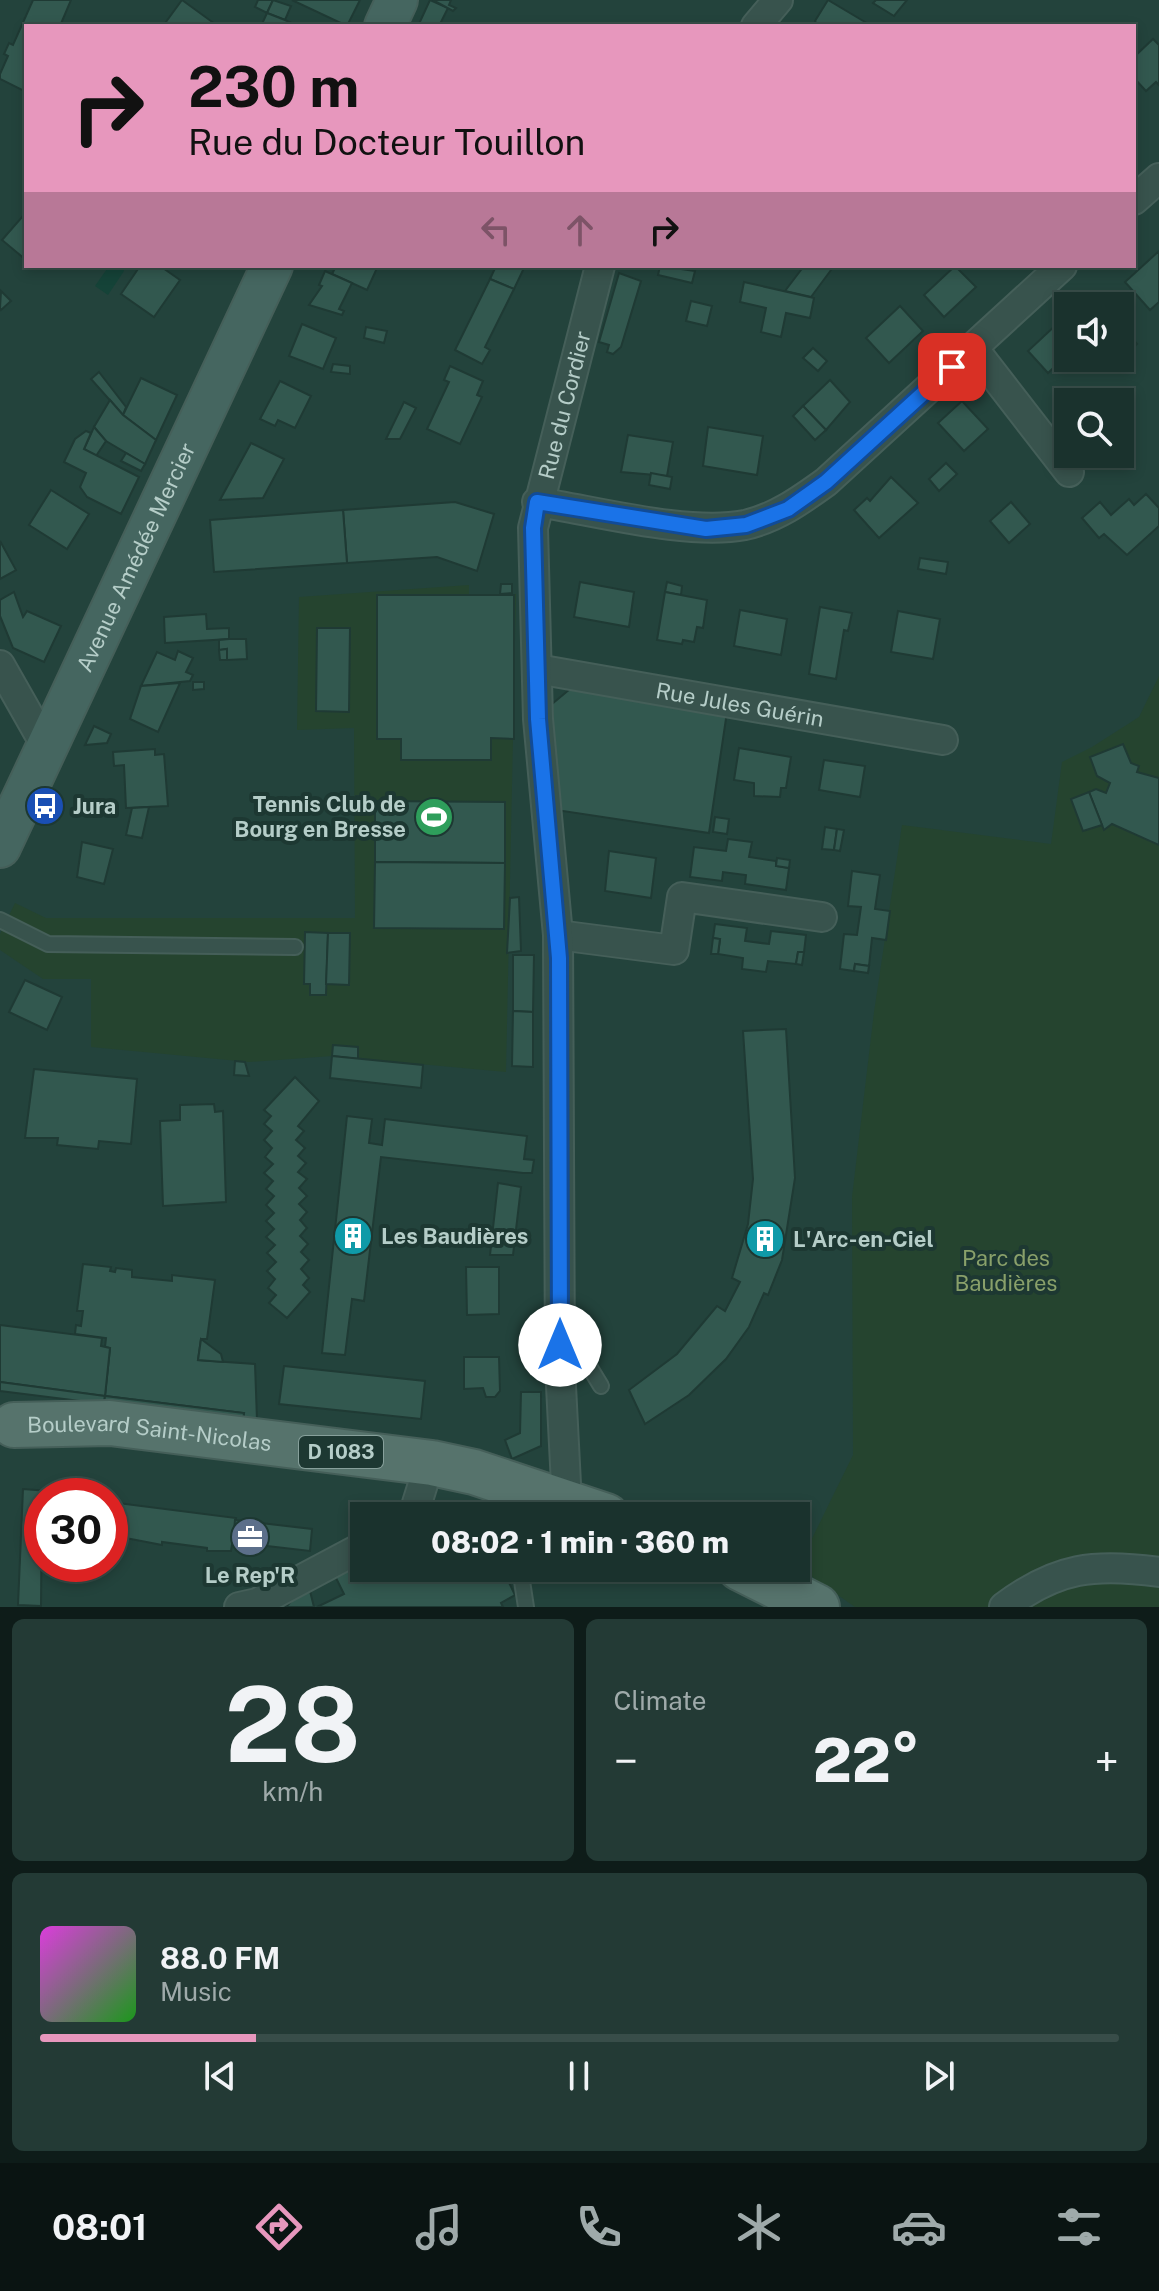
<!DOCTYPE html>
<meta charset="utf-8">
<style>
body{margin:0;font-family:"Public Sans",sans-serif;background:#233a35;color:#f1f3f6;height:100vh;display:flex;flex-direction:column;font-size:30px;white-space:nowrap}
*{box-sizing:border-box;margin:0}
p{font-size:26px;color:#9faaaa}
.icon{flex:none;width:44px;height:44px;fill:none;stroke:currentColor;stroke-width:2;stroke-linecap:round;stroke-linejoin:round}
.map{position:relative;height:1607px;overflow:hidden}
.panel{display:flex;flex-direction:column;gap:12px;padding:12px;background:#0e1c19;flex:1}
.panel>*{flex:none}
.hud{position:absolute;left:24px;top:24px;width:1112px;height:244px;border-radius:0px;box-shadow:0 4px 12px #0003,0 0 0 2px #384d49;background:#e797bd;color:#111;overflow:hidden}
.tools{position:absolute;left:1054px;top:292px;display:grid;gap:16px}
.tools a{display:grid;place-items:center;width:80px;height:80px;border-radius:0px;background:#1a322d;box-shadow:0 4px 12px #0003,0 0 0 2px #384d49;font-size:40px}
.speed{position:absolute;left:24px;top:1478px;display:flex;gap:16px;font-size:40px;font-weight:700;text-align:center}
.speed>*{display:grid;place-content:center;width:104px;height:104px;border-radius:50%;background:#1a322d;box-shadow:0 4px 12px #0003,0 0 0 2px #384d49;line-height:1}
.speed .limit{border:12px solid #d22;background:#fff;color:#111}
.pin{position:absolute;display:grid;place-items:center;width:68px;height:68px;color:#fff;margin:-34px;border-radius:16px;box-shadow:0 4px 12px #0006}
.me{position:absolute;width:88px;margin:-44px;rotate:0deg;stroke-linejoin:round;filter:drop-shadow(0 0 6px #0008)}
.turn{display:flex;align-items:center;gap:28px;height:168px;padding:0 32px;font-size:36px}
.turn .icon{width:104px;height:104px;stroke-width:2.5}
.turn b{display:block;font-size:56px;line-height:68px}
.lanes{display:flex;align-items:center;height:76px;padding:0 32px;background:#0003;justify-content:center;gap:40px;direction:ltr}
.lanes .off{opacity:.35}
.big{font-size:60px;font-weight:800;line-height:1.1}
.panel .widget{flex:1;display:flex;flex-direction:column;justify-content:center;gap:12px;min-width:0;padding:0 28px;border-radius:12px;background:#233a35}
.panel .dial{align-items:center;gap:0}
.dial b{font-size:104px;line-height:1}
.song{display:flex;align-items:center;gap:24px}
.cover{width:96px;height:96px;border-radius:12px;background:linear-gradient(135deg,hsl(300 70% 55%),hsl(120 70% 35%))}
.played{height:8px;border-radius:4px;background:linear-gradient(90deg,#e797bd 20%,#384d49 20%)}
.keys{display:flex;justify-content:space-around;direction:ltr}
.heat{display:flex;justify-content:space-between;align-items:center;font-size:44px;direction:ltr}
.panel .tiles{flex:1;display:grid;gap:12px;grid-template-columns:1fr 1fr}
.widget:last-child{grid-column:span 2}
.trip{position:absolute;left:350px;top:1502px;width:460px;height:80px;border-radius:0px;background:#1a322d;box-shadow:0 4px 12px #0003,0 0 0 2px #384d49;font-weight:800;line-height:80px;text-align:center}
.menu{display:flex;height:128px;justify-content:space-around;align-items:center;background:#0a1412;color:#9faaaa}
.menu .icon{width:56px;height:56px}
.menu .active{color:#e797bd}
.menu b{font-size:36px;color:#f1f3f6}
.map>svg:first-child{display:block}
.green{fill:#25442f}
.water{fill:#154338}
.building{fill:#32584f;stroke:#1f3a34;stroke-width:2}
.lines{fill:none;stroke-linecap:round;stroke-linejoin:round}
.service-casing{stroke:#455f59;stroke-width:18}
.minor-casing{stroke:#455f59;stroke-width:32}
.secondary-casing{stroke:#455f59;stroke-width:44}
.primary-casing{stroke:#455f59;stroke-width:48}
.service{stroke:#38534d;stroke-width:14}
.minor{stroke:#38534d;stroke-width:28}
.secondary{stroke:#456660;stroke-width:40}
.primary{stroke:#56736c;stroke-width:44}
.route-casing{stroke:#114b97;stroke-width:20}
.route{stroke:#1a73e8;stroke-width:14}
.labels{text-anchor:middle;stroke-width:8;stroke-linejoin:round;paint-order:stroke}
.shield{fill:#1d3832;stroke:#87a09b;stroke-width:2}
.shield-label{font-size:20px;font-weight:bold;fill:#b5cdc8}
.street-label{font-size:22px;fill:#b5cdc8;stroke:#1d3832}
.poi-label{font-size:22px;font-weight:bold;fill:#b5cdc8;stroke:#1d3832;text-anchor:start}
.park-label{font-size:22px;fill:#89a06a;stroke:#1d3832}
</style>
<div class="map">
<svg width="1159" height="1607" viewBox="0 0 1159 1607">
<rect width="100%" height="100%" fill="#23433c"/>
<g class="green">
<path d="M469 585V594H516L506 1072 332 1056 249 1062 91 1047V979H43L0 950V934L15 903 46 918H355L354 728 297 730 299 597Z"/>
<path d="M1159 676V1607H855L798 1567 853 1455 852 1197 874 1012 902 825 1051 844 1062 762 1092 747 1139 717Z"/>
</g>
<path class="water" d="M109 266H122L124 271 108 295 95 286Z"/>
<g class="building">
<path d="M33 0H71L60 26H26V92L0 79V74L8 56 4 54 9 43 13 45Z"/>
<path d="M182 0 215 24 214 26H163Z"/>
<path d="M258 0H273L267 13 255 7Z"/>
<path d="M273 0 291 6 285 20 267 13Z"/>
<path d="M292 0H360L347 26Z"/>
<path d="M430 0 448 8 439 26H418Z"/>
<path d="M433 0H451L449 5 456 8 453 11Z"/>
<path d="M828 0 870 25 818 26 815 21Z"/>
<path d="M876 0H907L894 16 873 3Z"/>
<path d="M267 13 285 20 298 26H261Z"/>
<path d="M1153 39 1159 45V85L1156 82 1146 91 1134 78V57Z"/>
<path d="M22 217 26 220V260L2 240Z"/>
<path d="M1159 251V302L1150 310 1125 282Z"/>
<path d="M140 266H160L180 280 154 317 121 294Z"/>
<path d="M336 266H378L367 290 332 274Z"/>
<path d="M496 266H525L514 289 490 279Z"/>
<path d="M660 266 695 271 692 283 658 275Z"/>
<path d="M804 266H834L811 297 785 291Z"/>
<path d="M955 266 976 287 944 317 924 295Z"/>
<path d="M325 271 352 283 339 309 344 311 342 315 309 305 322 286 319 285Z"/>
<path d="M619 273 641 281 621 347 613 354 607 352 609 345 599 342Z"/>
<path d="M490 279 514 289 485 347 490 350 482 364 455 350Z"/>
<path d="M744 282 814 298 810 318 786 313 781 337 761 332 766 308 740 302Z"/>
<path d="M1 291 11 301 1 310 0 308Z"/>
<path d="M691 301 712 306 707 326 686 321Z"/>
<path d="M900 306 923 331 889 363 866 338Z"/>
<path d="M1058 323 1068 334V354L1048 373 1028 351Z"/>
<path d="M302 324 336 338 323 369 289 356Z"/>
<path d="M366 327 387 331 384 343 364 338Z"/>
<path d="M1122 327 1137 344 1125 355 1120 349Z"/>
<path d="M813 348 827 361 818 371 803 358Z"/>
<path d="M333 364 350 366V374L331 372Z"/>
<path d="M450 366 483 381 477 395 482 397 460 444 427 429 449 382 444 380Z"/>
<path d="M99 372 126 407 123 415 91 379Z"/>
<path d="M141 378 177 395 156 440 123 415Z"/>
<path d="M830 380 850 402 826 430 803 406Z"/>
<path d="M280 381 311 396 295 428 278 420 275 426 260 419Z"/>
<path d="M110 400 123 415 156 440 145 464 106 441 94 427Z"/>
<path d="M962 401 988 429 964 451 938 423Z"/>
<path d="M404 402 416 408 400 439H386Z"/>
<path d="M803 406 826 430 815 440 793 416Z"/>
<path d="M1120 420 1134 436 1120 449Z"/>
<path d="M94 427 106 441 96 456 84 449Z"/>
<path d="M708 427 763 436 757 475 703 466Z"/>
<path d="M86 431 91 433 84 449 139 477 121 514 87 497 80 487 86 473 64 462 75 439Z"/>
<path d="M628 435 673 442 667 476 621 472Z"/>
<path d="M251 443 284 459 263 498 220 500Z"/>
<path d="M126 453 145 464 141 471 121 461Z"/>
<path d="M946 463 957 474 939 491 929 479Z"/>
<path d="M651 473 672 477 670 489 649 485Z"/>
<path d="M891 477 918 503 879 538 854 510 867 498 870 501Z"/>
<path d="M51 490 89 514 67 549 29 525Z"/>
<path d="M1146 494 1159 508V526L1127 555 1104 534 1099 538 1082 518 1100 502 1111 515 1129 499 1134 505Z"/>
<path d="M455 502 494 514 477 571 437 557 347 563 343 510Z"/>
<path d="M1011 502 1030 524 1009 543 990 521Z"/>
<path d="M343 510 347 563 214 572 210 520Z"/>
<path d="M0 541 16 570 0 579Z"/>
<path d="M920 558 948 562 946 574 918 569Z"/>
<path d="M580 582 634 592 629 627 574 617Z"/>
<path d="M667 582 682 586 681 595 665 592Z"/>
<path d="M501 584H512V593L500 594Z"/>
<path d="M14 592 23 617 27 611 61 626 44 662 13 648 0 616V600Z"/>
<path d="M665 592 707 600 703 628 697 627 694 642 683 640 682 644 657 640Z"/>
<path d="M377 595H514V739L491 738V760H401V739H377Z"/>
<path d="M820 607 852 613 848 631 844 630 836 679 809 674Z"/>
<path d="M740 610 787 619 781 655 734 646Z"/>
<path d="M898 611 940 619 933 659 891 652Z"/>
<path d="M206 614 207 629 229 628V639L165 643 164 617Z"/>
<path d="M317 628H350L349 712 316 711Z"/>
<path d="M229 639H246L247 659 227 660V649L219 650V640Z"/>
<path d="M227 649V660H220L219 650Z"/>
<path d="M178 651 193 658 186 672 193 675 190 681 141 686 157 652 175 660Z"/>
<path d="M193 682H204V689L193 690Z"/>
<path d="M180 683 158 732 130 719 141 686Z"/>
<path d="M576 684 727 712 709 833 556 810 552 704Z"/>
<path d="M94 726 111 734 107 743 85 745Z"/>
<path d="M1123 744 1131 763 1139 766 1137 772 1159 778V845L1112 824 1104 830 1089 792 1096 789 1106 793 1110 783 1097 776 1090 757Z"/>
<path d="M739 748 791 757 786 788H781L780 797 754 796V783L734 780Z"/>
<path d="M155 749V755L164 754 168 806 126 808 124 765 114 766 113 752Z"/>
<path d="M824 760 865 766 860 797 819 790Z"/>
<path d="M1089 792 1102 825 1083 831 1071 799Z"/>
<rect x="356" y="796" width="11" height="8"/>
<path d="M375 801 505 802V863L375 862Z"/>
<path d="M149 807 142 838 126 835 132 808Z"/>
<path d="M715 817 729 819 727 834 713 832Z"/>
<path d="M825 827 837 829 834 850 822 849Z"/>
<path d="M837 829 844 830 840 851 834 850Z"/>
<path d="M728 839 752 842 749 857 776 861V866L789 868 786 890 745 884 746 875 723 872 722 881 690 877 694 847 726 851Z"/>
<path d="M82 842 113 849 104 884 77 877Z"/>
<path d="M609 851 656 858 651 898 605 891Z"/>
<path d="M777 858 790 860 789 868 776 866Z"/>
<path d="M375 862 505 863 504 929 374 928Z"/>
<path d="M852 871 880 875 875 909 890 911 886 940 872 938 869 966 855 964 854 971 840 969 844 934 857 935 861 907 848 906Z"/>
<path d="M519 897 521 951 507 953 510 898Z"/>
<path d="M715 924 747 928 745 941 769 944 771 931 806 935 804 952H798L796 964 768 961 766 972 742 969 743 958 718 954 720 939 713 938Z"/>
<path d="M305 932 328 933 326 995H310V984H304Z"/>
<path d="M328 933H350L349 985 326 984Z"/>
<path d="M713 938 720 939 718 954H711Z"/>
<path d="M798 952H804L802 965 796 964Z"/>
<path d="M513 955H534L533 1012 513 1011Z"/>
<path d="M855 964 869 966 868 973 854 971Z"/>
<path d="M25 980 62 997 47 1030 9 1012Z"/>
<path d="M513 1011 533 1012V1067L512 1066Z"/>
<path d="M786 1029 795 1178 782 1260 768 1295 764 1293 749 1327 726 1359 689 1395 645 1424 629 1390 677 1354 717 1306 725 1311 740 1282 732 1278 748 1224 753 1179 743 1031Z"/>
<path d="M333 1045 358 1047V1059L332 1056Z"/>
<path d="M332 1056 423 1065 421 1088 330 1078Z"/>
<path d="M235 1061 245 1062 249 1076 234 1075Z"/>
<path d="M34 1069 137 1079 131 1144 99 1141 98 1149 57 1145 58 1138H25Z"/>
<path d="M295 1077 319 1101 298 1126 304 1131 296 1140 305 1148 298 1156 306 1163 298 1172 307 1179 299 1188 307 1196 299 1204 307 1212 300 1220 307 1228 300 1236 308 1244 301 1252 309 1260 301 1269 309 1278 303 1285 310 1292 287 1318 269 1303 276 1295 268 1288 275 1279 267 1271 276 1262 267 1253 275 1245 266 1237 274 1229 266 1221 274 1213 266 1205 274 1196 266 1189 273 1181 264 1173 273 1164 265 1157 272 1148 264 1140 272 1131 264 1124 271 1116 264 1110Z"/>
<path d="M214 1104 215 1112 223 1111 226 1202 163 1206 160 1121 180 1120V1105Z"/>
<path d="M347 1116 372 1119 369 1143 382 1145 385 1119 527 1136 524 1159 534 1160 532 1173H523L381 1157 364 1301 352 1299 345 1355 322 1353Z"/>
<path d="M498 1183 521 1187 513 1255H490Z"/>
<path d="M83 1264 111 1267 110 1271 115 1272 116 1268 132 1270V1277L172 1281V1275L215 1280 207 1339H201L198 1360 255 1364 257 1420H243L244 1413 105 1396 110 1348 105 1347 106 1338 75 1334 76 1325 81 1326 83 1311H77Z"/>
<path d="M466 1267H499V1314L467 1315Z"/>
<path d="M0 1325 102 1338 101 1346 110 1348 105 1396 0 1382Z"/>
<path d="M201 1339 221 1354 223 1362 198 1360Z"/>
<path d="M464 1357H499L500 1391 495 1397H486L483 1388 464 1389Z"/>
<path d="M284 1366 425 1381 421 1419 279 1404Z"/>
<path d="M0 1382 105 1396 104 1404 0 1391Z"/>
<path d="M521 1392H541V1446L512 1459 505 1440 520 1433Z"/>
<path d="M105 1396 244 1413 243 1421 104 1404Z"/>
<path d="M23 1489 48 1491V1496H42L41 1606 18 1605Z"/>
<path d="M110 1502 236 1518 231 1551H207V1548L162 1542V1545L110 1535Z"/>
<path d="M235 1520 312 1529 310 1551 233 1542Z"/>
<path d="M364 1562V1568H502L515 1595 501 1603 503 1607H317L344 1594 335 1576Z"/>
<path d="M310 1591 314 1607H286L293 1599Z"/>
</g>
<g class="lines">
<g class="service-casing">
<g id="service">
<path d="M0 920 48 944 295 947"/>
<path d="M560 1366 587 1363 601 1386"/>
<path d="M520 1568 526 1607"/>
</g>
</g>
<g class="minor-casing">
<g id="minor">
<path d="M756 26 778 0"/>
<path d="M1134 200 1159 178"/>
<path d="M973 348 1069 472"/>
<path d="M537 502C596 511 688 536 745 525 776 518 801 500 826 482L1062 266"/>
<path d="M0 665 46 746"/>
<path id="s1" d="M537 669 943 740"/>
<path d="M558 935 674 950 682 897 822 917"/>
<path id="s2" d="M567 1504 560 1366 558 935 538 719 533 528 600 266"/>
<path d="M413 1516 423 1484"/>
<path d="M239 1607 257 1603 364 1546"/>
<path d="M1004 1607C1057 1567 1095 1563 1159 1572"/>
</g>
</g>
<g class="secondary-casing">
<g id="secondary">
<path d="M385 26 397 0"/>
<path id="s3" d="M0 847 272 266"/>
</g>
</g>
<g class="primary-casing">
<g id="primary">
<path id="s4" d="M14 1425 110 1423 432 1463 474 1472 606 1516"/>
<path d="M740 1568 817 1607"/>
</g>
</g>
<use href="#service" class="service"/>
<use href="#minor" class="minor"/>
<use href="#secondary" class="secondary"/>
<use href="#primary" class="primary"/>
</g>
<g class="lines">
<g class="route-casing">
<path id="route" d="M560 1345 559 958 538 719 533 528 537 502 706 529 746 525 788 509 826 482 952 367"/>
</g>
<use href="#route" class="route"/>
</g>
<defs>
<g id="bus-disc" transform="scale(2)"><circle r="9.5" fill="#1a4fb4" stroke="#1d3832"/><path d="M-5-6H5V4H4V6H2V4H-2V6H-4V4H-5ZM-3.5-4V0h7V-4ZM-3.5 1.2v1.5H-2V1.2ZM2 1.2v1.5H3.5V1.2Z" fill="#fff"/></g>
<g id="stadium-disc" transform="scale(2)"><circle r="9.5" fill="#2e9e5b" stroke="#1d3832"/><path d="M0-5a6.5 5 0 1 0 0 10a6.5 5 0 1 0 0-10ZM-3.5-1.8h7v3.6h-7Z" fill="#fff"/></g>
<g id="building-disc" transform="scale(2)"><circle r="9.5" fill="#0f9aa8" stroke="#1d3832"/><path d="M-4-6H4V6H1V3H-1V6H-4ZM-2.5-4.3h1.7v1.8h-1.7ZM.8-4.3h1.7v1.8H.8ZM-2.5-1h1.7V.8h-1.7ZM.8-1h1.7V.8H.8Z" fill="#fff"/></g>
<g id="office-disc" transform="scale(2)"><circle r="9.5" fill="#5c6f8a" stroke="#1d3832"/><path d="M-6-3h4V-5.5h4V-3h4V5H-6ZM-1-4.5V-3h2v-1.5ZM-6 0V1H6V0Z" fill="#fff"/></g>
</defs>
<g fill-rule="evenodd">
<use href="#bus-disc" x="45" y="806"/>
<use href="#stadium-disc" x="434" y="817"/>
<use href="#building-disc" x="353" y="1236"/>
<use href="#building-disc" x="765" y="1239"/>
<use href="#office-disc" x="250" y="1537"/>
</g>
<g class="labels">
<rect class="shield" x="299" y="1436" width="84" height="32" rx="6"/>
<g class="shield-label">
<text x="341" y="1459">D 1083</text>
</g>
<g class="street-label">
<text dy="8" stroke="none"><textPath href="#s2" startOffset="1104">Rue du Cordier</textPath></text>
<text dy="8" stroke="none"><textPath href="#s3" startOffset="320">Avenue Amédée Mercier</textPath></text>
<text dy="8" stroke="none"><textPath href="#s1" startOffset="206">Rue Jules Guérin</textPath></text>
<text dy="8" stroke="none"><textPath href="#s4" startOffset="136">Boulevard Saint-Nicolas</textPath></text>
</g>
<g class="poi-label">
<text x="406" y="812" text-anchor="end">Tennis Club de<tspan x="406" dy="25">Bourg en Bresse</tspan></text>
<text x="73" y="814">Jura</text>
<text x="381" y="1244">Les Baudières</text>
<text x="793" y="1247">L'Arc-en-Ciel</text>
<text x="250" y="1583" text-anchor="middle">Le Rep'R</text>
</g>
<g class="park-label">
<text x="1006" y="1266">Parc des<tspan x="1006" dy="25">Baudières</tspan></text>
</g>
</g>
</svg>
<div class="tools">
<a><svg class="icon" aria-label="sound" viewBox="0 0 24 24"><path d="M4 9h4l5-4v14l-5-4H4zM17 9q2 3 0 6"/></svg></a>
<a><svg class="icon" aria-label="search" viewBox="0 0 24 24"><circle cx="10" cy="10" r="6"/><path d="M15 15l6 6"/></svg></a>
</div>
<div class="speed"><div class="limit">30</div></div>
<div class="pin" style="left:952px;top:367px;background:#d93025"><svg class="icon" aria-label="arrive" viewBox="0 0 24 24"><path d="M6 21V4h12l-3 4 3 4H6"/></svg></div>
<svg class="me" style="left:560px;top:1345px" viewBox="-20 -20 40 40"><circle r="19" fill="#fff"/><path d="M0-13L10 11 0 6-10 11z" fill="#1a73e8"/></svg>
<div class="trip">08:02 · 1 min · 360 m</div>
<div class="hud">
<div class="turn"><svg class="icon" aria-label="right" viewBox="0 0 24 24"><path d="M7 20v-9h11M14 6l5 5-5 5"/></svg><div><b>230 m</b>Rue du Docteur Touillon</div></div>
<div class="lanes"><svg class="icon off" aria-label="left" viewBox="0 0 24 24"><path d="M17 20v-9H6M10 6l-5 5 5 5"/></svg><svg class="icon off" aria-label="ahead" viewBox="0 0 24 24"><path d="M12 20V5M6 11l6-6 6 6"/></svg><svg class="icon" aria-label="right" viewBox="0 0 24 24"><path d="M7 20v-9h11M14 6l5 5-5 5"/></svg></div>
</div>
</div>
<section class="panel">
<div class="tiles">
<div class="widget dial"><b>28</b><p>km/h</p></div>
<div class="widget"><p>Climate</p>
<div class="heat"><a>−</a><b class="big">22°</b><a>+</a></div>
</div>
<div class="widget">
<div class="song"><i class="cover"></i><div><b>88.0 FM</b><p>Music</p></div></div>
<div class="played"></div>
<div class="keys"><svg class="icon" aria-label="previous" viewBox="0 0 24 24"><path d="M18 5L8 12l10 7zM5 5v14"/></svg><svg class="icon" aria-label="pause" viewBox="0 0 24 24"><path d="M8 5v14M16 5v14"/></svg><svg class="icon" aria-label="next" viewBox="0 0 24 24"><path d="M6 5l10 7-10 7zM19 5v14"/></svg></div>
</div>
</div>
</section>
<nav class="menu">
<b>08:01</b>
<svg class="icon active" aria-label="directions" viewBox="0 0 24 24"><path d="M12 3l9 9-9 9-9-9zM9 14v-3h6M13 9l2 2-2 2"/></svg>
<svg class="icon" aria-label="music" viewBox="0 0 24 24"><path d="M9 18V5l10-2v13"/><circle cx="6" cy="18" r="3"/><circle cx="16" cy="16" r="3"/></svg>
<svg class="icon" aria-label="phone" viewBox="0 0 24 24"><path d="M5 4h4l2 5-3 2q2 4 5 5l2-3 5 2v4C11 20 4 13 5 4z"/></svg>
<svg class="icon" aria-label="climate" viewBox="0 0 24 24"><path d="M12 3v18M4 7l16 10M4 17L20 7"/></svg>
<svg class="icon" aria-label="car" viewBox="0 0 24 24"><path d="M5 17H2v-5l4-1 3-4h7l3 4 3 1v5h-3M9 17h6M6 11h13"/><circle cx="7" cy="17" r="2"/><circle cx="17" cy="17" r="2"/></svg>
<svg class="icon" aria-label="filters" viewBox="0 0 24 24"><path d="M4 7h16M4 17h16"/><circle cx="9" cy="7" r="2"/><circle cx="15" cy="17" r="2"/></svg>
</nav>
